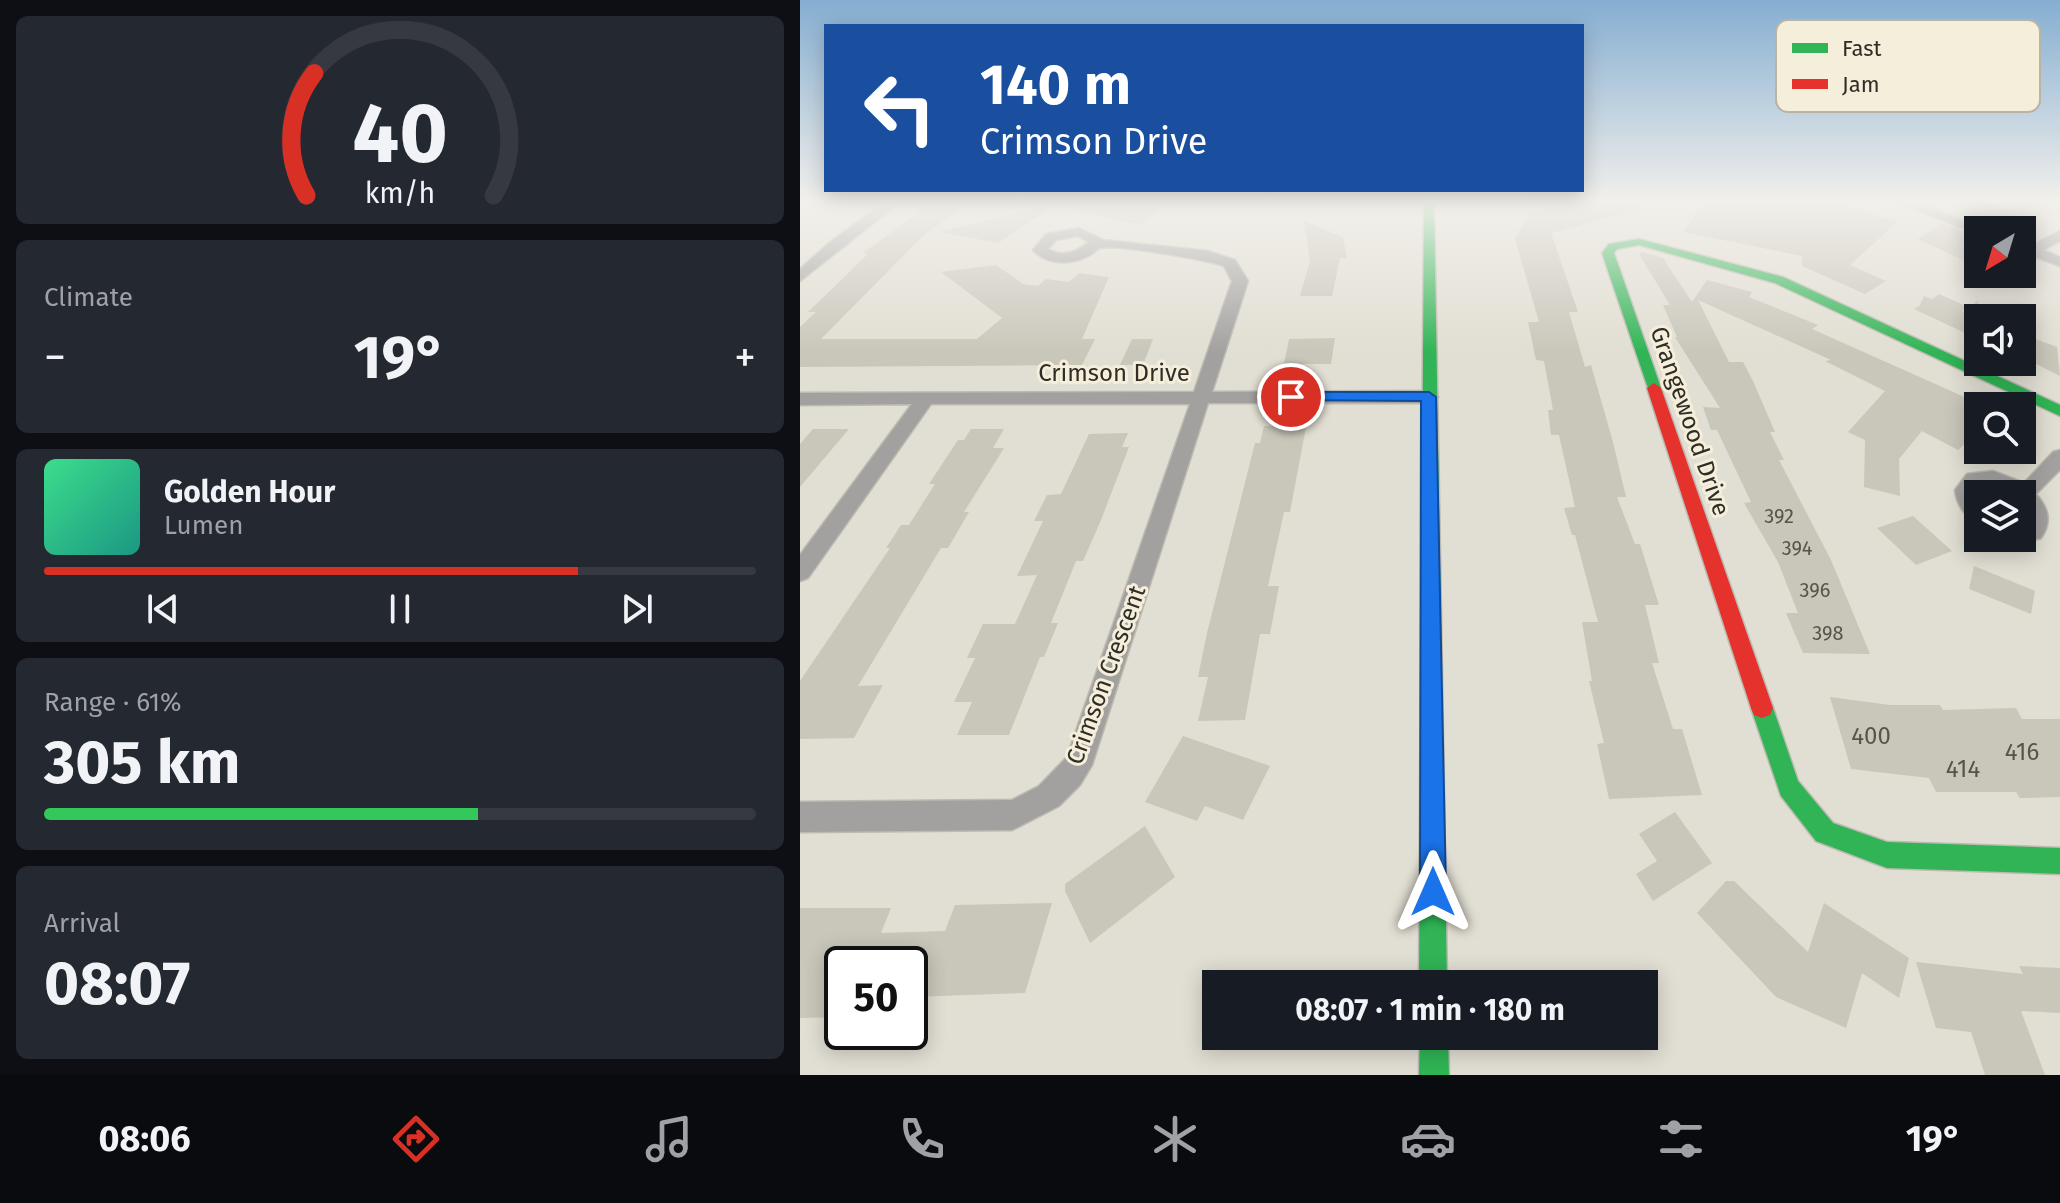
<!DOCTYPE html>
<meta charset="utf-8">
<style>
body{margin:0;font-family:"Fira Sans",sans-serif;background:#242831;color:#f1f3f6;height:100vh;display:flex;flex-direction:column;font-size:30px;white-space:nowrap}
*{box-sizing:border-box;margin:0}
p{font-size:26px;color:#9ea1a6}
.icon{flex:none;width:44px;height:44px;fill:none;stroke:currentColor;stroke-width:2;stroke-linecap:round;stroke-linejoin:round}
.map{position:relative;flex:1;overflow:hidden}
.sheet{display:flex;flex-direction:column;gap:16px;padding:16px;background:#0d0f14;width:800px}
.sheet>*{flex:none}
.banner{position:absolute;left:24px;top:24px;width:760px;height:168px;border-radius:0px;box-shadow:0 4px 20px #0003;background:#1a4fa0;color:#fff;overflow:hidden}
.needle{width:52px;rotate:218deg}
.controls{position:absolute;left:1164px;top:216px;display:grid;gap:16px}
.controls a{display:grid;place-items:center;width:72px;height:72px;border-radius:0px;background:#171b24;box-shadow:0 4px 20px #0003;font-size:40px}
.speed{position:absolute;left:24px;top:946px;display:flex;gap:16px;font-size:40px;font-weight:700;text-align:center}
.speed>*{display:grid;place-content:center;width:104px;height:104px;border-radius:50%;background:#171b24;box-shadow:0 4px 20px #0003;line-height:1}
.speed .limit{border:4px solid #111;border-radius:12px;background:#fff;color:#111}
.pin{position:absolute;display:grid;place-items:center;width:68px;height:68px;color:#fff;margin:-34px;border:4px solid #fff;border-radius:50%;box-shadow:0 2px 8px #0007}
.me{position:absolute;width:88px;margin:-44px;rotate:0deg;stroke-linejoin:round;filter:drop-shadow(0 0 6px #0008)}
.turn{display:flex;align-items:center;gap:28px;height:168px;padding:0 24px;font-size:36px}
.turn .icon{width:104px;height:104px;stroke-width:2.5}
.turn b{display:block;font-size:56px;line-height:68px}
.big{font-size:60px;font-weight:700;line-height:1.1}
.sheet .card{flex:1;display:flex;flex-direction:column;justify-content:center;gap:12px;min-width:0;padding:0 28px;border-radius:12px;background:#242831}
.sheet .dial{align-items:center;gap:0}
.dial svg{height:208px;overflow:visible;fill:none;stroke:#363941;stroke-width:7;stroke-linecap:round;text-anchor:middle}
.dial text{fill:#f1f3f6;stroke:none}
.song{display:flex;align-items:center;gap:24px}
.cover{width:96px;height:96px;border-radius:12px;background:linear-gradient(135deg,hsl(150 70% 55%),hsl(170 70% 35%))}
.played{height:8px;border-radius:4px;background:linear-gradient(90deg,#d93025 75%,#363941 75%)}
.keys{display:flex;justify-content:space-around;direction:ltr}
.heat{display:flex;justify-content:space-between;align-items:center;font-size:44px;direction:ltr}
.charge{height:12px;border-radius:6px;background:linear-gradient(90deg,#34c759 61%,#363941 0)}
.trip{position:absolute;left:402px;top:970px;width:456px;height:80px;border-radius:0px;background:#171b24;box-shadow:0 4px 20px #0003;font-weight:700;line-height:80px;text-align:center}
.dock{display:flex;height:128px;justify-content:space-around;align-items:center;background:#090b0e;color:#9ea1a6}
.dock .icon{width:56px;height:56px}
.dock .selected{color:#d93025}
.dock b{font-size:36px;color:#f1f3f6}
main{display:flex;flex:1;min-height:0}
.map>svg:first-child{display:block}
.building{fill:#c9c6ba}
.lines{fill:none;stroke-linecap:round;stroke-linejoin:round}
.street-casing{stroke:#bdbab1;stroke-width:3}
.fast-casing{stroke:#bdbab1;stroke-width:3}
.jam-casing{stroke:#bdbab1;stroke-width:3}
.street{fill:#a2a1a0;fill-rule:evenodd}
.fast{fill:#30b455;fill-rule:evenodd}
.jam{fill:#e5322d;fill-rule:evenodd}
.route{fill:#1a73e8;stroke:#114b97;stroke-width:2}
.labels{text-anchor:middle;stroke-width:6;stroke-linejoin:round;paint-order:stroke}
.number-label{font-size:20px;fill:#57544c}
.street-label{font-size:24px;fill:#302d26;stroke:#f4eeda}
.near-number-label{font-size:24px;fill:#57544c}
.key{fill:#f4eeda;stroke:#b9b4a4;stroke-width:2}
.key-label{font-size:22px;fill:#302d26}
</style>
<main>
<section class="sheet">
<div class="card dial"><svg viewBox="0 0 100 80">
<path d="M14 69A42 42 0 1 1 86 69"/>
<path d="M14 69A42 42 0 0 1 17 22" stroke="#d93025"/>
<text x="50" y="56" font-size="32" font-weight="700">40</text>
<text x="50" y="72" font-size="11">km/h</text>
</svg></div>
<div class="card"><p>Climate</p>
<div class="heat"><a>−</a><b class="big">19°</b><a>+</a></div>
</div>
<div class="card">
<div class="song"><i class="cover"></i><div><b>Golden Hour</b><p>Lumen</p></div></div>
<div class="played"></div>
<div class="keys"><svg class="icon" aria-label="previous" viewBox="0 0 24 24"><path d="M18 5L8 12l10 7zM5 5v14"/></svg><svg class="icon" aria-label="pause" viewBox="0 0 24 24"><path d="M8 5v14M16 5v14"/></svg><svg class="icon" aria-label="next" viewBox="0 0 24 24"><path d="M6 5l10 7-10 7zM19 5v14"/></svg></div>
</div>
<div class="card"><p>Range · 61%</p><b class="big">305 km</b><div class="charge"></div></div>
<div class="card"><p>Arrival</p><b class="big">08:07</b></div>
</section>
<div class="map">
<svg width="1260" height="1075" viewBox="0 0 1260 1075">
<rect width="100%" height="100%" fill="#e1ded3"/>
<g class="building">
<path d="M133 202H168L124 235 21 339H177L202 318 141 272 196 265 223 284 238 286 246 279 269 282 279 273 309 277 282 339H295L282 365 0 367V327L16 312H8L68 254 63 253Z"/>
<path d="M277 202H329L362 209 339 225 276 211Z"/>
<path d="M769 202H839L840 209 751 233 778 312H769L785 367 791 365 813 442 826 497H817L835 544H840L859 605H845L859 663H852L873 729H882L902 795 809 799 797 744 804 743 789 681H792L782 622H798L775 535H772L764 508 775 507 759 435H751L748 410H753L744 361 736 360 728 322H739L715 239 729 213Z"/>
<path d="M905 202H1036L1097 222 1050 265 1086 281 1065 294 1002 266V256L883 232Z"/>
<path d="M1174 202H1187L1213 211 1189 227 1156 214Z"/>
<path d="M251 205 252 207 198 243 139 232Z"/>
<path d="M504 221 543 237 547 258H540L532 296H500L510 261Z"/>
<path d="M1142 223 1178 236V267L1118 239Z"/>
<path d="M842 252 863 258 892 302 907 280 952 292 949 297 1018 325 1012 329 1178 403V432L1158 450 1122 431 1099 459 1100 496 1064 487 1065 440 1048 432 1085 391 1025 361 1031 360 898 300 929 362H943L953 381 975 432H970L984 460H979L1031 560 1070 654 1003 653 986 613H998L978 562 944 503 951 502 917 430H911L903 407 920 408 875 337H877L863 305H870L839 254Z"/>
<path d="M1139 294 1168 307 1162 311 1166 312 1178 300V339L1114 309 1120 305 1124 296 1132 299Z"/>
<path d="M1222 334 1257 347 1260 376 1222 357Z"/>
<path d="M535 338 531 364H484L489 339Z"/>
<path d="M332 339H353L343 365H320Z"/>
<path d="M464 426 506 427 490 512H484L468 586H479L470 634H460L445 720 398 721 408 677H398L407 633 455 443H460Z"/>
<path d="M13 429H49L0 487V444Z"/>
<path d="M171 429H204L193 448H204L164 512H169L148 548H141L58 686 83 685 54 738 0 739V681L90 548H86L101 525H109L135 484H129L158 440H164Z"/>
<path d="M328 433 322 447H329L301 520 283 561H276L251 623H258L244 657H240L209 735H157L172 702H154L175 658H167L183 624H215L237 575 217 576 243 521H234L247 495 261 494 289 434Z"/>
<path d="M1113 516 1152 551 1116 565 1077 528Z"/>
<path d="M1174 566 1235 591 1231 614 1169 589Z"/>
<path d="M1030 697 1090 705H1140L1143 710 1216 708 1222 719H1260V797L1220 798 1216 792H1136L1129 778 1051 769Z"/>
<path d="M383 736 470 766 443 820 405 806 397 821 345 802Z"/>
<path d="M875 812 912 863 853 901 836 874 857 861 839 834Z"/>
<path d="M345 826 375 877 290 943 265 891V884Z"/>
<path d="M926 881H934L1008 952 1024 903 1109 958 1099 998 1062 973 1046 1028 976 997 897 913Z"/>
<path d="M252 903 225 993 110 997V964H42V1017L0 1018V908H91L81 933 145 931 155 905Z"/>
<path d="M1116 962 1223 974 1219 966 1260 968V1013L1221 1011 1245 1075H1185L1171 1032 1136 1028Z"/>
</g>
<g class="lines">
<g class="street-casing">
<g id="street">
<path d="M85 202H100L0 281V269L29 243Z"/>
<path d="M1096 202H1115L1188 230 1176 233Z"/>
<path d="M279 228 303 240 407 251 435 260 448 281 412 392 629 391 638 397 629 403H408L292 765 280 785 259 806 212 830 0 832V802L212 800 239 786 267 757 390 404H131L8 578 0 581V555L112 404 0 405V393L394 392 432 281 424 266C408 260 315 244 300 248 296 249 294 253 290 255 272 265 248 266 233 250L246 234ZM278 236 289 242C277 252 263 258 248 249L256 240Z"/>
<path d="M1260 231V241L1243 250 1260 257V266L1222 252V243L1231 246Z"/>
<path d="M1260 450V470L1236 494C1249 509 1252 522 1241 538L1222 543 1213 538H1222V527L1227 524 1222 494C1207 494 1196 485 1180 486L1176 491 1178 522C1165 518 1156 503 1155 490L1167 474 1193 471 1224 483 1253 452Z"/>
</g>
</g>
<g class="fast-casing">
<g id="fast">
<path d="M624 202H634L647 984H619Z"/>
<path d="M839 239 983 277 1260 405V416L975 283 839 245 817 249 814 253 861 388 854 393 849 391 802 253 809 244Z"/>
<path d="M962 698 970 701 973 708 998 781 1033 823 1087 842 1260 848V874L1087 868 1016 841 981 796 951 708 954 701Z"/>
<path d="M620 1036H648L649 1075H619Z"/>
</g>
</g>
<g class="jam-casing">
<path id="jam" d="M854 383 861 388 973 708 970 715 962 718 954 715 951 708 847 388Z"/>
</g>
<use href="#street" class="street"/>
<use href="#fast" class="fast"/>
<use href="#jam" class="jam"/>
</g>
<linearGradient id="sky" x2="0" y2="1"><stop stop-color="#85aed2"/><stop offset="0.57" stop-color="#f2f0eb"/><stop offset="1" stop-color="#f2f0eb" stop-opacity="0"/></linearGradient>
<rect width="1260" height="353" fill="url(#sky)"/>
<path class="route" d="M491 392H629L636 397 646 892 642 901 633 905 623 901 620 892 621 401 486 400V393Z"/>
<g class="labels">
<g class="number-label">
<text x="979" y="523">392</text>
<text x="997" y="555">394</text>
<text x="1015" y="597">396</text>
<text x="1028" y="640">398</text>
</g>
<g class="street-label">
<text x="314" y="381">Crimson Drive</text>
<text transform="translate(890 421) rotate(71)" y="8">Grangewood Drive</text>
<text transform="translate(306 675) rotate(-70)" y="8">Crimson Crescent</text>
</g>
<g class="near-number-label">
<text x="1071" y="744">400</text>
<text x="1222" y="760">416</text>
<text x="1163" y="777">414</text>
</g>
</g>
<rect x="976" y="20" width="264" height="92" rx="12" class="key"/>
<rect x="992" y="43" width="36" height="10" fill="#30b455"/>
<rect x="992" y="79" width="36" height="10" fill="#e5322d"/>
<g class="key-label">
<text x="1042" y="56">Fast</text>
<text x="1042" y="92">Jam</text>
</g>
</svg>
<div class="controls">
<a><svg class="needle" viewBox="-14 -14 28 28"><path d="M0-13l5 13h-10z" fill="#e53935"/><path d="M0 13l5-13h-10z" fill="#9ea1a6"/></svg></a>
<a><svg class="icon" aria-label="sound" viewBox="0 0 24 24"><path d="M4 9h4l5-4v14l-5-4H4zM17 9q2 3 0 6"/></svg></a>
<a><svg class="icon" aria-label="search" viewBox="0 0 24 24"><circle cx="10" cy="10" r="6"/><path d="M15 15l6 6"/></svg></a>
<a><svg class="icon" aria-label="layers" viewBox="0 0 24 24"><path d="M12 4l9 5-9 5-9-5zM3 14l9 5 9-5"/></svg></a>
</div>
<div class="speed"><div class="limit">50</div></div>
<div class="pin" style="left:491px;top:397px;background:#d93025"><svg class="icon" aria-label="arrive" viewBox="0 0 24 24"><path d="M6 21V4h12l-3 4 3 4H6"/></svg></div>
<svg class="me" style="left:633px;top:892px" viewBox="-20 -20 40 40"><path d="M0-17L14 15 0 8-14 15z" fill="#1a73e8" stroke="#fff" stroke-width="4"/></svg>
<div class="trip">08:07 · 1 min · 180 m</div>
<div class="banner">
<div class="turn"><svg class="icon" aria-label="left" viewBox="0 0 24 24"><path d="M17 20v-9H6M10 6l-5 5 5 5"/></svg><div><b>140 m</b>Crimson Drive</div></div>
</div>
</div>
</main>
<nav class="dock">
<b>08:06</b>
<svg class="icon selected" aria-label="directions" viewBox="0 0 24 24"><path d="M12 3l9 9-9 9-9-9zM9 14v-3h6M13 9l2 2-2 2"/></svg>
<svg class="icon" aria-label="music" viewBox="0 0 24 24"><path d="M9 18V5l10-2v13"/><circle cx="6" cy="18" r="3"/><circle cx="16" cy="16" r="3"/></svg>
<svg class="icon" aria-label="phone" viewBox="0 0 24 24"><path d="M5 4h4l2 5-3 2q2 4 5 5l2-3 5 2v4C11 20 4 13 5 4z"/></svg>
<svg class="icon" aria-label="climate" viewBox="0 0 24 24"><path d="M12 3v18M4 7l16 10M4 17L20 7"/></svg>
<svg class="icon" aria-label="car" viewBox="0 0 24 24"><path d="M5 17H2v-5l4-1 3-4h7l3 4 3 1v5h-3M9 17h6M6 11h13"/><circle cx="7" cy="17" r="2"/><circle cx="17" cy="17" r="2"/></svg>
<svg class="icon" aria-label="filters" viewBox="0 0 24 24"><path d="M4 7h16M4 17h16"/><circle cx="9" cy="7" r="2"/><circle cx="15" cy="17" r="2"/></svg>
<b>19°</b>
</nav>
